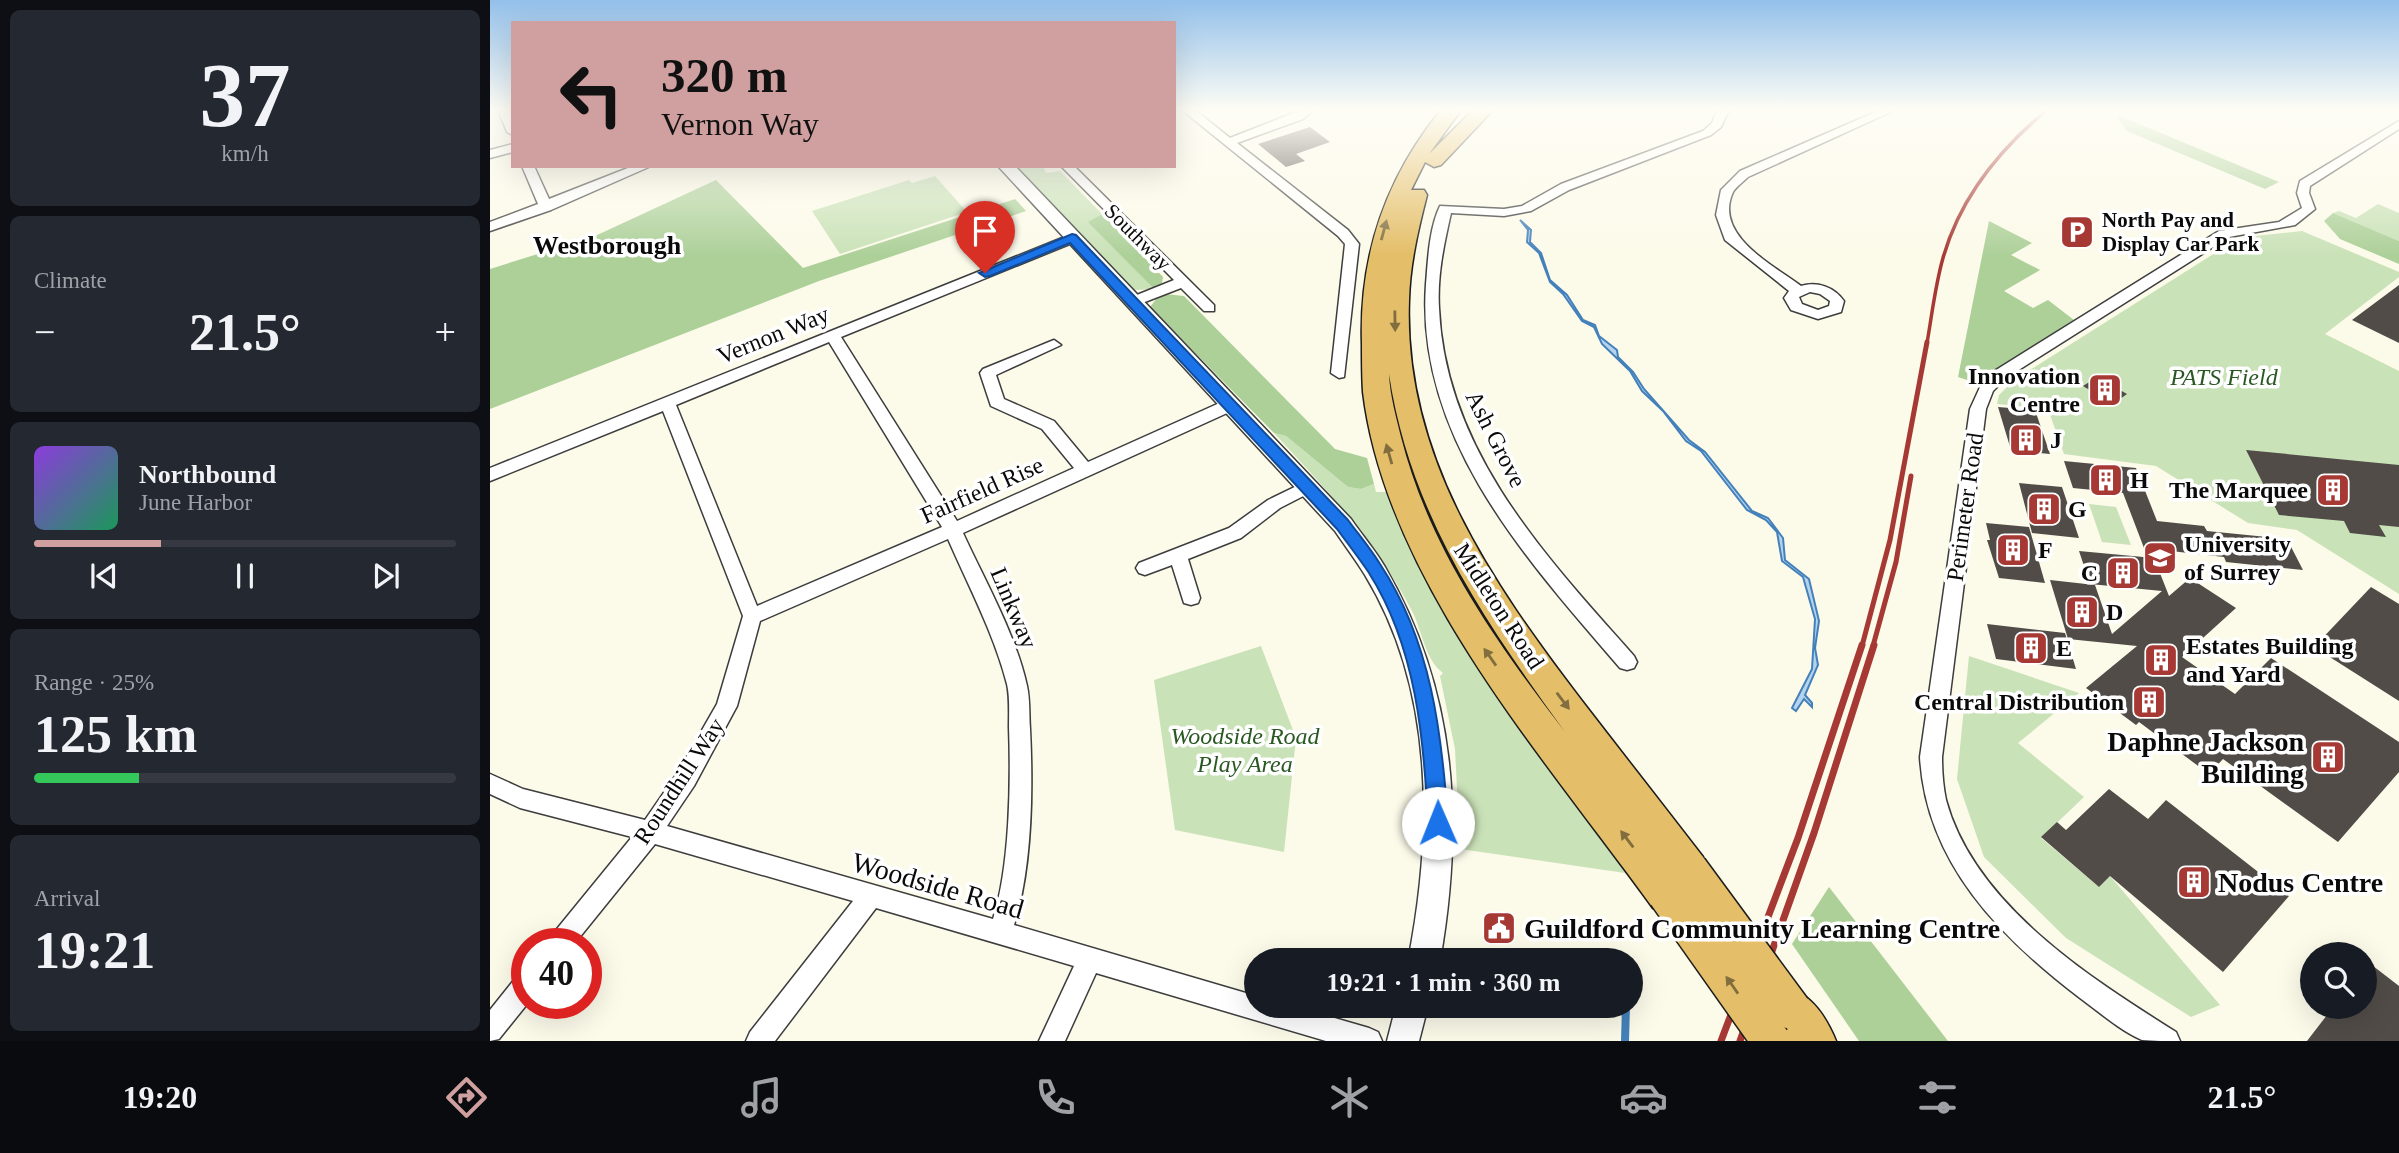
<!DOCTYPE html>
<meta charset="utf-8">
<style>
body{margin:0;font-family:"Times New Roman",serif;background:#242831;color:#f1f3f6;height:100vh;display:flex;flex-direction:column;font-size:26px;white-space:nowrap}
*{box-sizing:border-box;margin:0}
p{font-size:23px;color:#9ea1a6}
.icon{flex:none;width:38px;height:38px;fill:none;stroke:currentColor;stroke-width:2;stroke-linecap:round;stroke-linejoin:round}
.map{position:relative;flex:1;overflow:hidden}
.panel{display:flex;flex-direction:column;gap:10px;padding:10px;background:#0d0f14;width:490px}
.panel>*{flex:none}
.banner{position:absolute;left:21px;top:21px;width:665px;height:147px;border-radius:0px;box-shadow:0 7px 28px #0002;background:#d09f9f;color:#111;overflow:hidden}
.controls{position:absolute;left:1810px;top:942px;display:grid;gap:14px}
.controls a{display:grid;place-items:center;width:77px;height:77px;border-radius:50%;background:#171b24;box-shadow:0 7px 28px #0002;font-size:35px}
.speed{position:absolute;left:21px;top:928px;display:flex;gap:14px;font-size:35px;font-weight:700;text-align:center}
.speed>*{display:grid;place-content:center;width:91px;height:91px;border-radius:50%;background:#171b24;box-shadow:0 7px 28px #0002;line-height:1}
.speed .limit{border:10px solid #d22;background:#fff;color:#111}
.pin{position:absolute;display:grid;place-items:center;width:60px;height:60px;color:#fff;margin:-72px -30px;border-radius:50% 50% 50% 0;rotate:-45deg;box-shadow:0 0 7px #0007}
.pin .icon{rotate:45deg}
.me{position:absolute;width:77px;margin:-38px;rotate:359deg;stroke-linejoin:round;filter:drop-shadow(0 0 5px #0008)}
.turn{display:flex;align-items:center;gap:24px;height:147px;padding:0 35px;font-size:32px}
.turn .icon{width:91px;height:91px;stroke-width:2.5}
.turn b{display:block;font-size:49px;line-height:60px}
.big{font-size:52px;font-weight:700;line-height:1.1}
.panel .tile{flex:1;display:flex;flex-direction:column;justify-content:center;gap:10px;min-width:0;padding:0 24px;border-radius:10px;background:#242831}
.panel .dial{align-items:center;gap:0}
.dial b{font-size:91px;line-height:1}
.song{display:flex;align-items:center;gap:21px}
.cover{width:84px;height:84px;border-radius:10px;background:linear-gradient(135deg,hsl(270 70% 55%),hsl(150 70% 35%))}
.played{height:7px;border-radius:4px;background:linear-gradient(90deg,#d09f9f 30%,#363941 30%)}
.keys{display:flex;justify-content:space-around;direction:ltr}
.heat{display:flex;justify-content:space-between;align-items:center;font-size:38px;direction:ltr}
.charge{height:10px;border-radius:5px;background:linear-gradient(90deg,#34c759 25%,#363941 0)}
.trip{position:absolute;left:754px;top:948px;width:399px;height:70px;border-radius:35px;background:#171b24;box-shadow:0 7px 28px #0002;font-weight:700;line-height:70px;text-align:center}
.menu{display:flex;height:112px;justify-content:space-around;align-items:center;background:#090b0e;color:#9ea1a6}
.menu .icon{width:49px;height:49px}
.menu .on{color:#d09f9f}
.menu b{font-size:32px;color:#f1f3f6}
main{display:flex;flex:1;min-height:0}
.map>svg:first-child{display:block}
.green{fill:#cae2b8}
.forest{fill:#add099}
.water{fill:#b4d3ed;stroke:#4481bb;stroke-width:2}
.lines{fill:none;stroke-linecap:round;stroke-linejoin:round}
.stream{stroke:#4481bb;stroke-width:8}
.building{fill:#514c48}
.minor-casing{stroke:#3d3d3d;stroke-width:3}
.tertiary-casing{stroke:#3d3d3d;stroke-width:3}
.trunk-casing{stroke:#1b1b1b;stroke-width:3}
.minor{fill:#fff;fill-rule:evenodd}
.tertiary{fill:#fff;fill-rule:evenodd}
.trunk{fill:#e4be68;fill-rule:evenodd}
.rail-far2{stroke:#a73934;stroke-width:3.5}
.rail-far1{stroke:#a73934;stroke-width:5}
.rail{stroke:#a73934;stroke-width:7}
.trunk-bridge-casing{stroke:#1b1b1b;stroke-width:41;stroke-linecap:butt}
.trunk-bridge{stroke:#e4be68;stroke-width:38}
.oneway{fill:#826d3e}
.route{fill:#1a73e8;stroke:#114b97;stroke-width:2}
.labels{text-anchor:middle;stroke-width:7;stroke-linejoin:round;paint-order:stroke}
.far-poi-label{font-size:21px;font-weight:bold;fill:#0a0a0a;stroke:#fff;text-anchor:start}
.far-street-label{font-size:21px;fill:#0a0a0a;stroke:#fff}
.street-label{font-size:24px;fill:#0a0a0a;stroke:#fff}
.poi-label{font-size:24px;font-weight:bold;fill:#0a0a0a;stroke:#fff;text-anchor:start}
.park-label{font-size:24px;font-style:italic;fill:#2a5823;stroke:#fff}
.far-district-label{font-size:26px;font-weight:bold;fill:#0a0a0a;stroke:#fff}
.near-poi-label{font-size:28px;font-weight:bold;fill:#0a0a0a;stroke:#fff;text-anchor:start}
.near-street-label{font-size:28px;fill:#0a0a0a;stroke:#fff}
</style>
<main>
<section class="panel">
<div class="tile dial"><b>37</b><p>km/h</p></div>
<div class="tile"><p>Climate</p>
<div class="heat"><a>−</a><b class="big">21.5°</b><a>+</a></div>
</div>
<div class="tile">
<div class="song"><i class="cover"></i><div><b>Northbound</b><p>June Harbor</p></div></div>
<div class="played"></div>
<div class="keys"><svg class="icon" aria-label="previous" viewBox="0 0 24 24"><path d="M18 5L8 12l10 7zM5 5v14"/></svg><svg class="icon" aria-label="pause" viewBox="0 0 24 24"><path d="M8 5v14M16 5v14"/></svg><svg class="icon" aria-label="next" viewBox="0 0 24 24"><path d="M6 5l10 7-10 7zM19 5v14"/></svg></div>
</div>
<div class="tile"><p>Range · 25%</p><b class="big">125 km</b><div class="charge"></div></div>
<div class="tile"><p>Arrival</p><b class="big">19:21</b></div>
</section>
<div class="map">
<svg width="1909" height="1041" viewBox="0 0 1909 1041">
<rect width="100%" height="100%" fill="#fcfae9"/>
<g class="green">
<path d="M527 166H553L556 173 570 171 612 214 599 222 664 289 645 290Z"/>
<path d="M445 176 477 212 350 254 322 211 419 180 422 183Z"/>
<path d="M1888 204 1909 213V241L1843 213 1849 211 1866 218Z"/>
<path d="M1812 231 1909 272V277L1835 334 1909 371V594L1807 530 1758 523 1666 466 1574 454 1558 409 1507 404 1509 395 1524 380 1744 241 1755 237Z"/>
<path d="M784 433 796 436 858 487 871 489 884 484 886 492H898L928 566 976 650 1080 791 1135 873 970 849 965 749 950 676 953 673C935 660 932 630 922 611 885 539 838 492 784 433Z"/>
<path d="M1599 504 1626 507 1641 545 1612 542Z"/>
<path d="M771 646 806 738 794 852 685 830 664 680Z"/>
<path d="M1479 656 1589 693 1528 743 1594 797 1551 838 1609 887 1620 876 1730 1005 1701 1017 1576 938 1494 857 1467 779Z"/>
</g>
<g class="forest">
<path d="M1625 114 1789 182 1775 189 1637 131Z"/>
<path d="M226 180 313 268 525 199 536 211 329 281 0 409V269L105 236Z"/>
<path d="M1843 213 1909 241V264L1850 239 1834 221Z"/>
<path d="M612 214 673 277 672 283 664 289 598 222Z"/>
<path d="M1499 221 1542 243 1521 255 1550 270 1514 291 1543 308 1558 300 1584 320 1503 371 1489 384 1468 377Z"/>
<path d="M675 294 694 296 845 449 877 458 884 484 871 489 858 487 796 436 784 433 660 307 667 298Z"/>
<path d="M1339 887 1458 1041H1369L1302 944Z"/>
</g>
<path class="water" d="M1030 220 1041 230 1040 242 1051 253 1060 280 1077 295 1093 320 1105 325 1109 336 1127 350 1128 357 1143 372 1154 389 1199 440 1215 452 1262 511 1278 518 1293 538 1295 560 1319 579 1329 621 1325 648 1328 665 1315 695 1322 703V707L1314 699 1306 711 1302 708 1322 669 1325 619 1313 577 1292 561 1287 532 1276 520 1257 510 1211 451 1196 441 1173 411 1152 391 1140 371 1112 344 1104 327 1092 321 1073 294 1060 282 1049 253 1037 242 1038 230Z"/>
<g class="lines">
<path class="stream" d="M1135 1041 1136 1006"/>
</g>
<g class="building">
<path d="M820 127 840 142 806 154 815 161 796 167 768 144Z"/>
<path d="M1909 285V343L1862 320Z"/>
<path d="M1607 377 1637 394 1623 404 1593 386Z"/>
<path d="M1508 407 1545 410 1560 454 1521 450Z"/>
<path d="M1756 450 1909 465V527L1889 525 1896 537 1860 533 1854 521 1789 515Z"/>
<path d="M1574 461 1646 468 1667 521 1714 526 1717 531 1797 539 1813 570 1736 562 1734 557 1654 548 1633 493 1583 488Z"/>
<path d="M1529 483 1572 487 1589 538 1542 533Z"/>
<path d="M1496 523 1539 527 1555 583 1509 578 1497 540H1500Z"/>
<path d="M1589 551 1664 558 1679 596 1700 578 1746 608 1692 657 1745 694 1781 658 1909 742V772L1848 842 1733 759 1719 774 1649 722 1646 725 1596 688 1647 646 1578 639 1560 580 1605 585 1622 634 1672 591 1600 584Z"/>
<path d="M1881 587 1909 604V701L1824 647Z"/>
<path d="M1497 624 1575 633 1586 669 1506 659Z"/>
<path d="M1619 789 1658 819 1676 800 1799 896 1733 972 1620 876 1609 887 1551 837 1567 822 1576 830Z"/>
<path d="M1874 959 1909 986V1041H1817L1844 1006H1874Z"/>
</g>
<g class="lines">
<g class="minor-casing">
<g id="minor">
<path d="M8 110H20L23 135 17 132Z"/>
<path d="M692 110H705L740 138 811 110H824L813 119 747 143 858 230 869 244 854 377 849 378 841 373 855 244 848 236Z"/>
<path d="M1227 110H1239L1231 127 1221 135 1079 190 1041 211 1014 216 961 213C954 244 947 276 949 308 955 450 1055 556 1144 656L1147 662 1144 668 1137 670 1130 668C1037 560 925 438 936 284 938 260 939 229 950 206L1014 209 1032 206 1071 184 1213 131 1222 123Z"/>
<path d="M1390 110H1405L1258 177C1254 181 1246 187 1243 192 1223 235 1283 265 1311 286 1327 281 1344 287 1354 301L1351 312 1328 319 1301 310 1294 298 1299 291 1235 240 1226 215 1231 190 1250 171ZM1320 292 1330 294 1340 301 1339 306 1328 310 1312 304 1309 297Z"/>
<path d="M1909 121V129L1820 186 1819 193 1825 209 1805 225 1739 237 1516 378 1503 391 1496 409 1452 757C1452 771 1453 786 1456 800 1484 904 1600 978 1686 1032L1690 1041C1679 1041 1662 1041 1652 1040 1631 1031 1609 1012 1590 998 1510 937 1436 863 1430 757L1480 409 1491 385 1506 370 1729 231 1789 222 1812 208 1807 193 1810 181Z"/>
<path d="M23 144V152L0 158V150Z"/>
<path d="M32 166H44L59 199 143 166H161L61 210 0 231V222L48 204Z"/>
<path d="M571 166H584L724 305V311H714L691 288 647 305H637V299L684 280Z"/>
<path d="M582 234 589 238 587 241 351 337 467 521 584 468 552 429 501 406 490 373 493 369 559 342 564 340 571 345 506 375 514 399 564 421 598 462 734 401H746L748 405 746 409 473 533C495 581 526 635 537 686 540 699 539 715 540 729 543 789 542 868 524 925L766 996V1006H803L879 1028 888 1032 892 1041H836L606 973 575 1041H549L584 966 386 908 285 1041H256L260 1032 363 901 165 844 85 943H58L62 935 142 837 30 808 0 794V774L33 789 155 820 188 772 227 704 253 616 173 411 0 481V468ZM339 342 452 527 267 606 186 405ZM458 539C479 587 504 634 517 684 520 697 519 713 519 727 521 782 520 867 503 919L177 826 204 786 247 706 270 621Z"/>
<path d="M819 480 825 482 827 486 825 490 790 508 751 538 698 559 710 598 708 603 701 605 694 603 682 565 655 575 649 573 646 568 649 563 739 528 778 500Z"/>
<path d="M37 972 38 1003 9 1039 0 1041V1010L28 975Z"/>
</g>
</g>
<g class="tertiary-casing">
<g id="tertiary">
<path d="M508 166H525L861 519C872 535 885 550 895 567 967 691 974 823 950 961H918C943 834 945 690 875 575 866 560 855 546 845 531Z"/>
<path d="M906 1006H938L929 1041H897Z"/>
</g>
</g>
<g class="trunk-casing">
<g id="trunk">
<path d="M951 110H971L939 154 983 110H1003L951 165 944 167 935 162 921 190H934L937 195C928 230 920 264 919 300 913 456 1002 583 1092 701 1132 753 1173 805 1213 857L1218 870 1213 883 1199 889 1193 886 1197 894 1191 908 1177 913 1163 908C1055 758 896 581 873 392 872 376 872 360 872 344 869 256 895 179 951 110ZM899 374C920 514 994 620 1075 732 1006 642 939 548 911 437 906 416 900 396 899 374Z"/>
<path d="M1302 989C1324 998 1337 1019 1346 1041H1299L1281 1010 1287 995Z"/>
</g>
</g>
<use href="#minor" class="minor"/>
<use href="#tertiary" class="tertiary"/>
<use href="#trunk" class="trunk"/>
<path class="rail-far2" d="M1437 343C1442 315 1445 286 1453 258 1470 198 1510 149 1557 110"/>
<g class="rail-far1">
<path d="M1372 646 1400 540 1437 342"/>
<path d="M1383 646 1406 562 1421 476"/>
</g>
<g class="rail">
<path d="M1231 1041 1308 838 1372 645"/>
<path d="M1250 1041 1324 833 1384 645"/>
</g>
<g class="trunk-bridge-casing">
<g id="trunk-bridge">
<path d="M1199 870 1302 1010"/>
<path d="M1177 894 1281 1041"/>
</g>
</g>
<use href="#trunk-bridge" class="trunk-bridge"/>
</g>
<defs><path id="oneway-solid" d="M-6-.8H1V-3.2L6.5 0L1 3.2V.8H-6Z" transform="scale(1.75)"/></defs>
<g class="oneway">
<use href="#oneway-solid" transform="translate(894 230) rotate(-75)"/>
<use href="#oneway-solid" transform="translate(905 321) rotate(89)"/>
<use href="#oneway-solid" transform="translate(899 454) rotate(-106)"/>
<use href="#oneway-solid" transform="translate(1000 657) rotate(-125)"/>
<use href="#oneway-solid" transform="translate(1073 701) rotate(53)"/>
<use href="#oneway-solid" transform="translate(1137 839) rotate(-127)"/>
<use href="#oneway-solid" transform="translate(1242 985) rotate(-125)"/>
</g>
<linearGradient id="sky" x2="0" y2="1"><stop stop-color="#93c0ea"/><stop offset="0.43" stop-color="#fefdf5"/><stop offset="1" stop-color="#fefdf5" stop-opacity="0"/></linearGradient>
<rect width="1909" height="256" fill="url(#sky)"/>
<path class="route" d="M582 234 586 235 858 520C869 535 881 549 890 564 941 641 952 733 958 823L955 830 948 832 941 830 938 823C934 738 926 647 879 573 869 558 858 544 847 529L580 243 500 276 495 277 489 273Z"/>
<defs>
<g id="parking-square" transform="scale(1.75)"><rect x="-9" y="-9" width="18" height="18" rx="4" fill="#a73934" stroke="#fff"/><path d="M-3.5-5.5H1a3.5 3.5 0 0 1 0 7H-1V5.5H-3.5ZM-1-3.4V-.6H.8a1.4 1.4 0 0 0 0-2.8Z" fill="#fff"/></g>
<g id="building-square" transform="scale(1.75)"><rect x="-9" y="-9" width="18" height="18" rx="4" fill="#a73934" stroke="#fff"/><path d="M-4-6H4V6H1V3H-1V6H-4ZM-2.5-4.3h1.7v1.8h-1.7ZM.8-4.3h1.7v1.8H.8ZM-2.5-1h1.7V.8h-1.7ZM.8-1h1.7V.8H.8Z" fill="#fff"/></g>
<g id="university-square" transform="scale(1.75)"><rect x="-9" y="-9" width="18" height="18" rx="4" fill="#a73934" stroke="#fff"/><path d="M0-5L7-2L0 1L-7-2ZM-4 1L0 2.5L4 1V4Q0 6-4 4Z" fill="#fff"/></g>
<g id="civic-square" transform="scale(1.75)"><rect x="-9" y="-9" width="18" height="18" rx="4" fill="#a73934" stroke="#fff"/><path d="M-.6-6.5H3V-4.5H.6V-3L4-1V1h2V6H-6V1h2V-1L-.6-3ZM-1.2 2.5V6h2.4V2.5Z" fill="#fff"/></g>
</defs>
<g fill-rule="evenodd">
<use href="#parking-square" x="1587" y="232"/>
<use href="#building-square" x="1615" y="390"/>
<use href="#building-square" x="1536" y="440"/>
<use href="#building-square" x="1616" y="480"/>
<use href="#building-square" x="1843" y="490"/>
<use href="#building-square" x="1554" y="509"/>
<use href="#building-square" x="1523" y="550"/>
<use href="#university-square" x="1670" y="558"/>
<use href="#building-square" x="1633" y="573"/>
<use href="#building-square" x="1592" y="612"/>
<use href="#building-square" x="1541" y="648"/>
<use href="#building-square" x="1671" y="660"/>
<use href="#building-square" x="1659" y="702"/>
<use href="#building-square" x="1838" y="757"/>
<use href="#building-square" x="1704" y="882"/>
<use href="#civic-square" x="1009" y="928"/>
</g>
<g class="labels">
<g class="far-poi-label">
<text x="1612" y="227">North Pay and<tspan x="1612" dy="24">Display Car Park</tspan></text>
</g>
<g class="far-street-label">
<text transform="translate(648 237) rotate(45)" y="7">Southway</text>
</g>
<g class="street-label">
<text transform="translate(283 335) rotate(-22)" y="8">Vernon Way</text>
<text transform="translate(1006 439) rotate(63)" y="8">Ash Grove</text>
<text transform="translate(492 490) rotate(-24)" y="8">Fairfield Rise</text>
<text transform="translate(1475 507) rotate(-82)" y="8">Perimeter Road</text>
<text transform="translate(1009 606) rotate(57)" y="8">Midleton Road</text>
<text transform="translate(524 608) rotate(67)" y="8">Linkway</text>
<text transform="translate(189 781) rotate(-57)" y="8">Roundhill Way</text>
</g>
<g class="poi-label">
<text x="1590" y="384" text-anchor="end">Innovation<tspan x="1590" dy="28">Centre</tspan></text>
<text x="1560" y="448">J</text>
<text x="1640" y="488">H</text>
<text x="1818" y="498" text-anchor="end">The Marquee</text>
<text x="1578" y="517">G</text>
<text x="1694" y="552">University<tspan x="1694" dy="28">of Surrey</tspan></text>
<text x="1548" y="558">F</text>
<text x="1608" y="581" text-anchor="end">C</text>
<text x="1616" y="620">D</text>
<text x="1696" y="654">Estates Building<tspan x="1696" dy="28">and Yard</tspan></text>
<text x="1566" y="656">E</text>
<text x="1634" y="710" text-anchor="end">Central Distribution</text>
</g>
<g class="park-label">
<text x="1734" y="385">PATS Field</text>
<text x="755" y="744">Woodside Road<tspan x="755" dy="28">Play Area</tspan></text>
</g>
<g class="far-district-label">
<text x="117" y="254">Westborough</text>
</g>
<g class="near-poi-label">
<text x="1814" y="751" text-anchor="end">Daphne Jackson<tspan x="1814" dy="32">Building</tspan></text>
<text x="1728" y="892">Nodus Centre</text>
<text x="1034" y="938">Guildford Community Learning Centre</text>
</g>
<g class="near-street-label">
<text transform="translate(448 885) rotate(16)" y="10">Woodside Road</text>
</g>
</g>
</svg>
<div class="controls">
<a><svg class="icon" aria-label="search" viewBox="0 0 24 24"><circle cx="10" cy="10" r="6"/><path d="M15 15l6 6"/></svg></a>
</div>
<div class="speed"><div class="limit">40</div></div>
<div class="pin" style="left:495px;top:273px;background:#d93025"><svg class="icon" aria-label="arrive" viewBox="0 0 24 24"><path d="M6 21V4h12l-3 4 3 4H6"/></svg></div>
<svg class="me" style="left:948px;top:823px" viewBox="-20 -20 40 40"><circle r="19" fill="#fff"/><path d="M0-13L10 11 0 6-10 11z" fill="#1a73e8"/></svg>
<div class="trip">19:21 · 1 min · 360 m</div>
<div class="banner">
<div class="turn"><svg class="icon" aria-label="left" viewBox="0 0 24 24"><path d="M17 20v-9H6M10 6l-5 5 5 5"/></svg><div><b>320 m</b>Vernon Way</div></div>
</div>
</div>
</main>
<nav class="menu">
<b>19:20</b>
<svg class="icon on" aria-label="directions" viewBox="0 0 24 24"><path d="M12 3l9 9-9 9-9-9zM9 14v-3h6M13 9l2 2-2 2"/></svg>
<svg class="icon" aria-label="music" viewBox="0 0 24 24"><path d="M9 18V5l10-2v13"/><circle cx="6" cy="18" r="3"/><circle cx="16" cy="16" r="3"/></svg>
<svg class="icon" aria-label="phone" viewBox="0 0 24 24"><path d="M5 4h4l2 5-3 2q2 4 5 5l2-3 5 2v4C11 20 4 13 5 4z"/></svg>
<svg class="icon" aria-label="climate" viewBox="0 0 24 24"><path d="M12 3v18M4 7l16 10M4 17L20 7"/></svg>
<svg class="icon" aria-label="car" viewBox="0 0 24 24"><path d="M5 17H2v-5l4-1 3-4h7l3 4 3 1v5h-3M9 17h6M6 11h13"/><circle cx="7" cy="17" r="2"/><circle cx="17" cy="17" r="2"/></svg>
<svg class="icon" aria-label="filters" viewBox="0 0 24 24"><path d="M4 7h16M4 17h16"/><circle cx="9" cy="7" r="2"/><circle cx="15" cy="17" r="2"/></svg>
<b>21.5°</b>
</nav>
